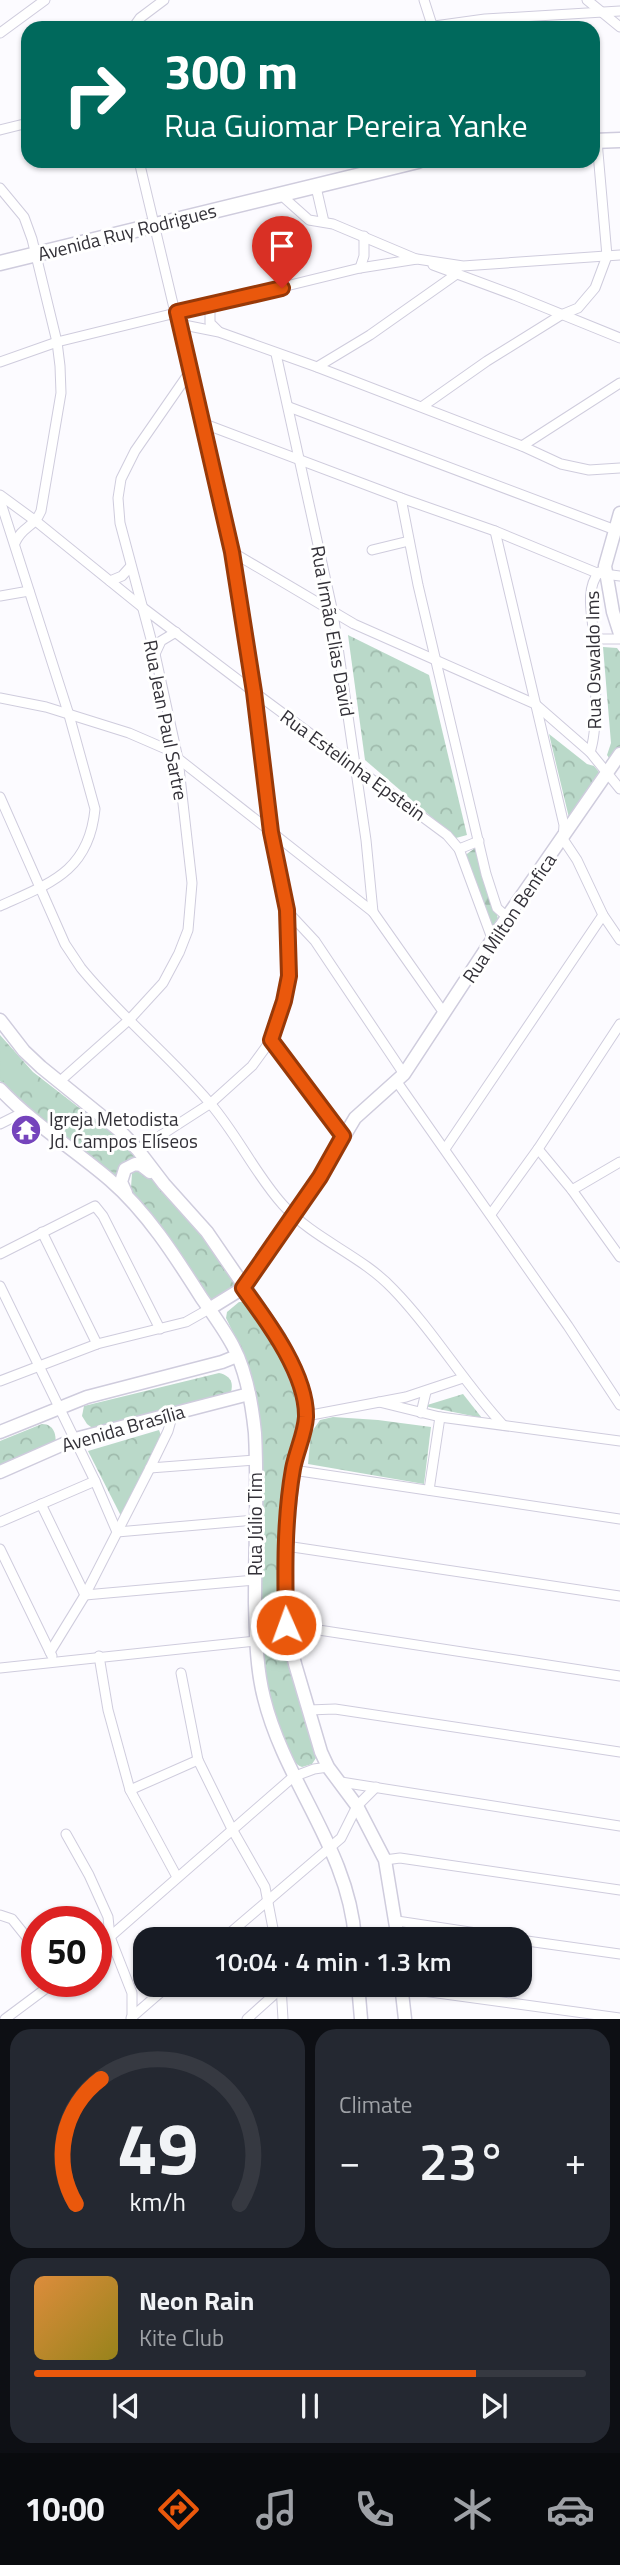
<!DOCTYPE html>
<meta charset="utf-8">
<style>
body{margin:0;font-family:"Titillium Web",sans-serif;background:#242831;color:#f1f3f6;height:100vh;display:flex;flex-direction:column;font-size:26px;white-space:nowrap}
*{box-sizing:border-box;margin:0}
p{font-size:23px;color:#9ea1a6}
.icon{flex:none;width:38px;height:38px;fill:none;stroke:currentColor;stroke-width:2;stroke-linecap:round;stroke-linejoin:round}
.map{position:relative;height:2019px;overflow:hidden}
.panel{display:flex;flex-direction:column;gap:10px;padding:10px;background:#0d0f14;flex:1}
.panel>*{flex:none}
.hud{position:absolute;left:21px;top:21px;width:579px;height:147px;border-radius:21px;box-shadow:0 2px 5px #0004;background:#00695c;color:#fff;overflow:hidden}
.speed{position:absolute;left:21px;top:1906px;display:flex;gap:14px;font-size:35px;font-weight:700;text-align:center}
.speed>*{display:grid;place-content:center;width:91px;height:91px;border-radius:50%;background:#171b24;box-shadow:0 2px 5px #0004;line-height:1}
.speed .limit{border:10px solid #d22;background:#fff;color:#111}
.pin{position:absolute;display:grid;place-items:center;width:60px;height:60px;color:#fff;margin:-72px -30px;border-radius:50% 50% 50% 0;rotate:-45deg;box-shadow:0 0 7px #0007}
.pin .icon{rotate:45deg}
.me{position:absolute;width:77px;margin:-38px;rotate:358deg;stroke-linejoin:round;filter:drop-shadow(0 0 5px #0008)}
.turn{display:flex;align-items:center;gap:24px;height:147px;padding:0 28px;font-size:32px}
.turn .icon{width:91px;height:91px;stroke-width:2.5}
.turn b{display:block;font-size:49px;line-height:60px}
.big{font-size:52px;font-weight:600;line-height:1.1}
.panel .widget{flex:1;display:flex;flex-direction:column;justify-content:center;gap:10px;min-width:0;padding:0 24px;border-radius:21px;background:#242831}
.panel .dial{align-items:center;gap:0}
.dial svg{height:182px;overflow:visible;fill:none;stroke:#363941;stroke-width:7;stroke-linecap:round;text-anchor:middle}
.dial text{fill:#f1f3f6;stroke:none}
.song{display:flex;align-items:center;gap:21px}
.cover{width:84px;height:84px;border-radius:10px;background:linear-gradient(135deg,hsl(30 70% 55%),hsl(50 70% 35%))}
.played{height:7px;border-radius:4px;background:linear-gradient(90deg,#ea580c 80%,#363941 80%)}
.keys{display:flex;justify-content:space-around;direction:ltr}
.heat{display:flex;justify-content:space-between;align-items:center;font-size:38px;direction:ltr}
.panel .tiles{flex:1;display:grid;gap:10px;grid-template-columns:1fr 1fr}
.widget:last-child{grid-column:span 2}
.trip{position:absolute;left:133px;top:1927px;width:399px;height:70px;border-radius:21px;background:#171b24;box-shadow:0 2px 5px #0004;font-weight:600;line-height:70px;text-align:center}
.dock{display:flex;height:112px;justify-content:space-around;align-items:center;background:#090b0e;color:#9ea1a6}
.dock .icon{width:49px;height:49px}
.dock .on{color:#ea580c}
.dock b{font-size:32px;color:#f1f3f6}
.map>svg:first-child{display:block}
.forest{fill:url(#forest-firs)}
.park{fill:url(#park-crowns)}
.pitch{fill:#bad9c9}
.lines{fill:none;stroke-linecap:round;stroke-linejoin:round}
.street-casing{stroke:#cfccdd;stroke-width:11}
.secondary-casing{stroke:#cfccdd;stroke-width:15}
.primary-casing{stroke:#cfccdd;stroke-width:17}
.street{stroke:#fff;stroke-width:9}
.secondary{stroke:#fff;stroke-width:12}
.primary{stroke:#fff;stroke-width:14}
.route-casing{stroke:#983908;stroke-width:18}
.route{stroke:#ea580c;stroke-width:12}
.labels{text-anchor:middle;stroke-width:6;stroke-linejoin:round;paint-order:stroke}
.street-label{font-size:19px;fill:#333138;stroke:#fff}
.poi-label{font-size:19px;fill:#333138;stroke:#fff;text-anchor:start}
</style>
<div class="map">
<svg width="620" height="2019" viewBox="0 0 620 2019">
<defs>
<pattern id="forest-firs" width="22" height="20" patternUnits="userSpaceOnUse" patternTransform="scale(1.75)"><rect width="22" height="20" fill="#bad9c9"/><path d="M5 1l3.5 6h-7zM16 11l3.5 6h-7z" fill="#a0bbad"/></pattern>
<pattern id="park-crowns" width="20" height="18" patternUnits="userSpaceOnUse" patternTransform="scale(1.75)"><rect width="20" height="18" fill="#bad9c9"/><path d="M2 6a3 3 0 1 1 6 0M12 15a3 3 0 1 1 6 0" fill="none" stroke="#a0bbad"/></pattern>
</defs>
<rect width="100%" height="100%" fill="#fcfbff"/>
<path class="forest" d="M478 846 500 926 491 932 464 856Z"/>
<g class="park">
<path d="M348 635 429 675 467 835 456 838 365 760Z"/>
<path d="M603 647 617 648 620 652V748L611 761 607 755 611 743Z"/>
<path d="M549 734 587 764 594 766 599 772 570 822Z"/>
<path d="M0 1035 33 1072 131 1148 139 1158C125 1160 123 1167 118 1179L82 1148 30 1111 0 1081Z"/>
<path d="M136 1169 147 1170 196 1228 237 1287 219 1301 211 1299 134 1196 131 1188 132 1173Z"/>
<path d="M239 1302H246L252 1306 276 1339 288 1363 303 1417 285 1627 304 1715 318 1755 312 1764 302 1767C278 1758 263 1674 262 1649 257 1579 261 1503 261 1433L257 1398 247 1361 226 1318 227 1312Z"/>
<path d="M219 1373C232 1376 234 1384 230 1395L95 1430 87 1424 82 1416 84 1406Z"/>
<path d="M463 1394 482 1418 424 1406Z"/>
<path d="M333 1417 378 1420 431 1427 424 1484 308 1464 311 1433 320 1420Z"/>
<path d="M42 1424C54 1424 57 1435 55 1446L0 1469V1441Z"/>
<path d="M159 1430 163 1441 121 1516 88 1451Z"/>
</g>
<path class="pitch" d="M1 1041 34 1080 16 1095 0 1077Z"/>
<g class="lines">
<g class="street-casing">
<g id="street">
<path d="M424 0 433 28"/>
<path d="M587 0 620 27"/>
<path d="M133 28 140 18 164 0"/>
<path d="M420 28 485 19 620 11"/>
<path d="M0 33 45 0"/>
<path d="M0 130 28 123"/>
<path d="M316 187 324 222"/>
<path d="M0 188 24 217 32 239 57 342 60 366 61 393 41 511C34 528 22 526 15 543"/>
<path d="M281 195 309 220 333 224 416 259"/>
<path d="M433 265 514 295 620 338"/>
<path d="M360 268 364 256V236"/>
<path d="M210 304V323L218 331"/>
<path d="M179 324 219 332 317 367 522 446 561 464 589 470 620 468"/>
<path d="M276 354 333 613 366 840 373 912"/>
<path d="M0 362 57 342 360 268 417 259 463 266 620 255"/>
<path d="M317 367 370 335 458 273"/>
<path d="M423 406 487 361 561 315 578 308 595 288 607 256 597 141"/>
<path d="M289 407 618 531"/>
<path d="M202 423 401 498 495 531 597 573 620 576"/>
<path d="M522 446 620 383"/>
<path d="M0 495 37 522 142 607 254 692 447 835 459 849 493 941"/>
<path d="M401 498 418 585 486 874 497 908 507 917"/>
<path d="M0 500 69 715 95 809C89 871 51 883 0 906"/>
<path d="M495 531 564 825 563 839 577 860 603 915 620 940"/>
<path d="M372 550 409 541"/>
<path d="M232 552 354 624 535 704 590 752 620 789"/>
<path d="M110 581 122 576 131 566"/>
<path d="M0 596 29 591"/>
<path d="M594 639H620"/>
<path d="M155 654 161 641 176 632"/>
<path d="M0 698 46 707 129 733 166 749 373 912 444 1013"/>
<path d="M590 752C599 728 595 667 594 639 593 617 584 591 599 572"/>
<path d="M0 797 65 944 81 968C120 1016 169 1055 209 1102 237 1134 255 1174 283 1205 315 1240 361 1255 393 1289 434 1331 463 1382 503 1425"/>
<path d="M459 849 479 841"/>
<path d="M287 911 315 941 404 1074"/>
<path d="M271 1040 343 1136"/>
<path d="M59 1082 130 1019 163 983 179 953 188 930 192 883 178 759 155 654 120 523 118 498 121 479 135 451 189 373"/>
<path d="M397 1082 568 1326 620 1405"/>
<path d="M0 1124 24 1112"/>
<path d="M445 1149 603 915"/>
<path d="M538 1149 572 1190 620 1257"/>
<path d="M138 1150 211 1103 252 1066 271 1040 284 1001 289 976V944L287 910 271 832 254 692 232 552 139 161"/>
<path d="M572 1190 620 1162"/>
<path d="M491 1214 538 1149 620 1024"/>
<path d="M42 1232 97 1344"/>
<path d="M0 1254 95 1206 103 1216 160 1329"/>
<path d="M0 1286 95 1481 117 1532 255 1520"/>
<path d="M0 1381 97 1344 186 1322 209 1309"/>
<path d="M379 1402 440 1417 620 1441"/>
<path d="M421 1413 426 1392"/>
<path d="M306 1416 406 1397 463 1378"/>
<path d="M150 1468 255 1460"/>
<path d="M293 1470 620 1519"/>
<path d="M429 1490 440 1417"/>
<path d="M41 1504 85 1595 255 1580"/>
<path d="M0 1522 95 1481"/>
<path d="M286 1546 620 1596"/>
<path d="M0 1549 52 1656"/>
<path d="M286 1625 620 1676"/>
<path d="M50 1652 85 1595 150 1468 168 1431 173 1413"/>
<path d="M99 1656 108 1710 130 1790 177 1877"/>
<path d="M0 1668 256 1641"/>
<path d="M181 1673 198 1760 232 1829 265 1887 275 1939"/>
<path d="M309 1710 335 1709 620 1752"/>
<path d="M341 1782 620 1826"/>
<path d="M130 1790 198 1760"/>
<path d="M66 1834 89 1875 108 1917 110 1937 132 1993V2019"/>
<path d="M385 1860 400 1858 620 1890"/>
<path d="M0 1915 12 1919 37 1950"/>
<path d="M397 1921 516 1939"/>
<path d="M223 1939 341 1838 357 1806 376 1787"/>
<path d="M341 1939 354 1928"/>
<path d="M520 1940 620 1954"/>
<path d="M96 1949 293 1777 314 1769 328 1767"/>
<path d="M281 1986 283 2019"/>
<path d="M401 1988 620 2018"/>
<path d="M131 2018 170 1984"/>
<path d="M5 2019 56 1981"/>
<path d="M247 2019 286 1984"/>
</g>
</g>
<g class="secondary-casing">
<g id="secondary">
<path d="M620 513 605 566 613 612 620 634"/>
<path d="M0 1020 24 1051 41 1067 120 1131 138 1150 164 1184 207 1232 279 1337 301 1389 306 1416 293 1470 286 1546V1625L295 1664 321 1752 328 1767 357 1806 385 1860 398 1939"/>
<path d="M0 1089C33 1124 74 1149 110 1180 147 1212 175 1256 201 1297 212 1313 224 1329 233 1346 247 1372 252 1404 255 1433 258 1489 255 1546 255 1603 256 1634 256 1667 264 1698 285 1783 349 1850 355 1939"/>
<path d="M126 1193 121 1182 125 1169 135 1164 141 1165 150 1172"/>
<path d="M209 1309 243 1288 320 1177 355 1118 404 1074 507 917 620 754"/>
<path d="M0 1432 87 1397 222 1362 237 1356"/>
<path d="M0 1472 75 1439 249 1394"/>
<path d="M358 1984 361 2019"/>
<path d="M401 1984 405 2019"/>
</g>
</g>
<g class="primary-casing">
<g id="primary">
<path d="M593 141 620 140"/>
<path d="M0 263 418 161"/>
</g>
</g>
<use href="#street" class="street"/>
<use href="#secondary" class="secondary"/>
<use href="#primary" class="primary"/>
</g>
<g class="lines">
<g class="route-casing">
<path id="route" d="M282 288 177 312 232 552 254 692 271 832 287 910 289 976 284 1001 271 1040 343 1136 320 1177 243 1288C267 1321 307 1374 306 1417 305 1434 296 1452 293 1469 284 1520 285 1573 286 1625"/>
</g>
<use href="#route" class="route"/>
</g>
<defs>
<g id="temple-disc" transform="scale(1.575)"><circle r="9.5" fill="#7544bc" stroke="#fff"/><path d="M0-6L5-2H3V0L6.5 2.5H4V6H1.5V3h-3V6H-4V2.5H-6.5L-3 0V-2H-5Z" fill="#fff"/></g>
</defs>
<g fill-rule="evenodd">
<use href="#temple-disc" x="26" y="1130"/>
</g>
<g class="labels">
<g class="street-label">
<text transform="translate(127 232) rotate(-14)" y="7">Avenida Ruy Rodrigues</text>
<text transform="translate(333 631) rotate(80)" y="7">Rua Irmão Elias David</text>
<text transform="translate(593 660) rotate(-91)" y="7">Rua Oswaldo Ims</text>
<text transform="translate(166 720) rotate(79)" y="7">Rua Jean Paul Sartre</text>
<text transform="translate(353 765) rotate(36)" y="7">Rua Estelinha Epstein</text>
<text transform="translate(509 918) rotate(-56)" y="7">Rua Milton Benfica</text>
<text transform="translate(123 1428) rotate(-16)" y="7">Avenida Brasília</text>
<text transform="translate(255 1524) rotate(-90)" y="7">Rua Júlio Tim</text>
</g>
<g class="poi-label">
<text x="49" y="1126">Igreja Metodista<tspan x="49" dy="22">Jd. Campos Elíseos</tspan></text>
</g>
</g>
</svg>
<div class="speed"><div class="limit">50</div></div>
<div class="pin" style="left:282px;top:288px;background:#d93025"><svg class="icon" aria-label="arrive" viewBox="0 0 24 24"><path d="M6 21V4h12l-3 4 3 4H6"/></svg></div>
<svg class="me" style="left:286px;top:1625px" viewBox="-20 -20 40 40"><circle r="17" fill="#ea580c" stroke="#fff" stroke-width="3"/><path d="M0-11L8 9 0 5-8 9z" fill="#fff"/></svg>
<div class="trip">10:04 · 4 min · 1.3 km</div>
<div class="hud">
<div class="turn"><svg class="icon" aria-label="right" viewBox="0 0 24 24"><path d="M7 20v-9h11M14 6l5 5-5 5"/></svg><div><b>300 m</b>Rua Guiomar Pereira Yanke</div></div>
</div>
</div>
<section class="panel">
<div class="tiles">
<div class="widget dial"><svg viewBox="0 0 100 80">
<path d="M14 69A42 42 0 1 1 86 69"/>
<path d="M14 69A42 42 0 0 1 25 14" stroke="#ea580c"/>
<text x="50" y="56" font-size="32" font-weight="700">49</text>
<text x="50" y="72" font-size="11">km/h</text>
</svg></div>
<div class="widget"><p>Climate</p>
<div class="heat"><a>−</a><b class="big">23°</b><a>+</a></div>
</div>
<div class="widget">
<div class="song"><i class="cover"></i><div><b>Neon Rain</b><p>Kite Club</p></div></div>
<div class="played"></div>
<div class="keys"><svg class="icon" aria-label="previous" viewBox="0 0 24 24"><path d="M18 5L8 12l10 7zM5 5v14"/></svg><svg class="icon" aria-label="pause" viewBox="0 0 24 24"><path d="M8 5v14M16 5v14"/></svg><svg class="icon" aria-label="next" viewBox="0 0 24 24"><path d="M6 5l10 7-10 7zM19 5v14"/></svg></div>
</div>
</div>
</section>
<nav class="dock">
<b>10:00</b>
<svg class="icon on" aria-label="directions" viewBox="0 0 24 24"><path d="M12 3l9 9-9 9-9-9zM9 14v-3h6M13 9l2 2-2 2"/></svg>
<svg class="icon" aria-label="music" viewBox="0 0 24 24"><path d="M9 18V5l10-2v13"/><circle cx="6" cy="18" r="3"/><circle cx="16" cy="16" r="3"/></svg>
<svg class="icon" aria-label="phone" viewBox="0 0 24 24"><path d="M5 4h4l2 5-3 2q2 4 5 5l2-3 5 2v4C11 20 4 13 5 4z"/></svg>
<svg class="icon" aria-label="climate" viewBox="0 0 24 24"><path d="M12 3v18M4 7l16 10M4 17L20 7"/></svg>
<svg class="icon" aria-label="car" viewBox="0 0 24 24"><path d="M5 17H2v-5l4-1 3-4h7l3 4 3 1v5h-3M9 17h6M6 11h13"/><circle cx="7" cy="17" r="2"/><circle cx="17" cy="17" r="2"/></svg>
</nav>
